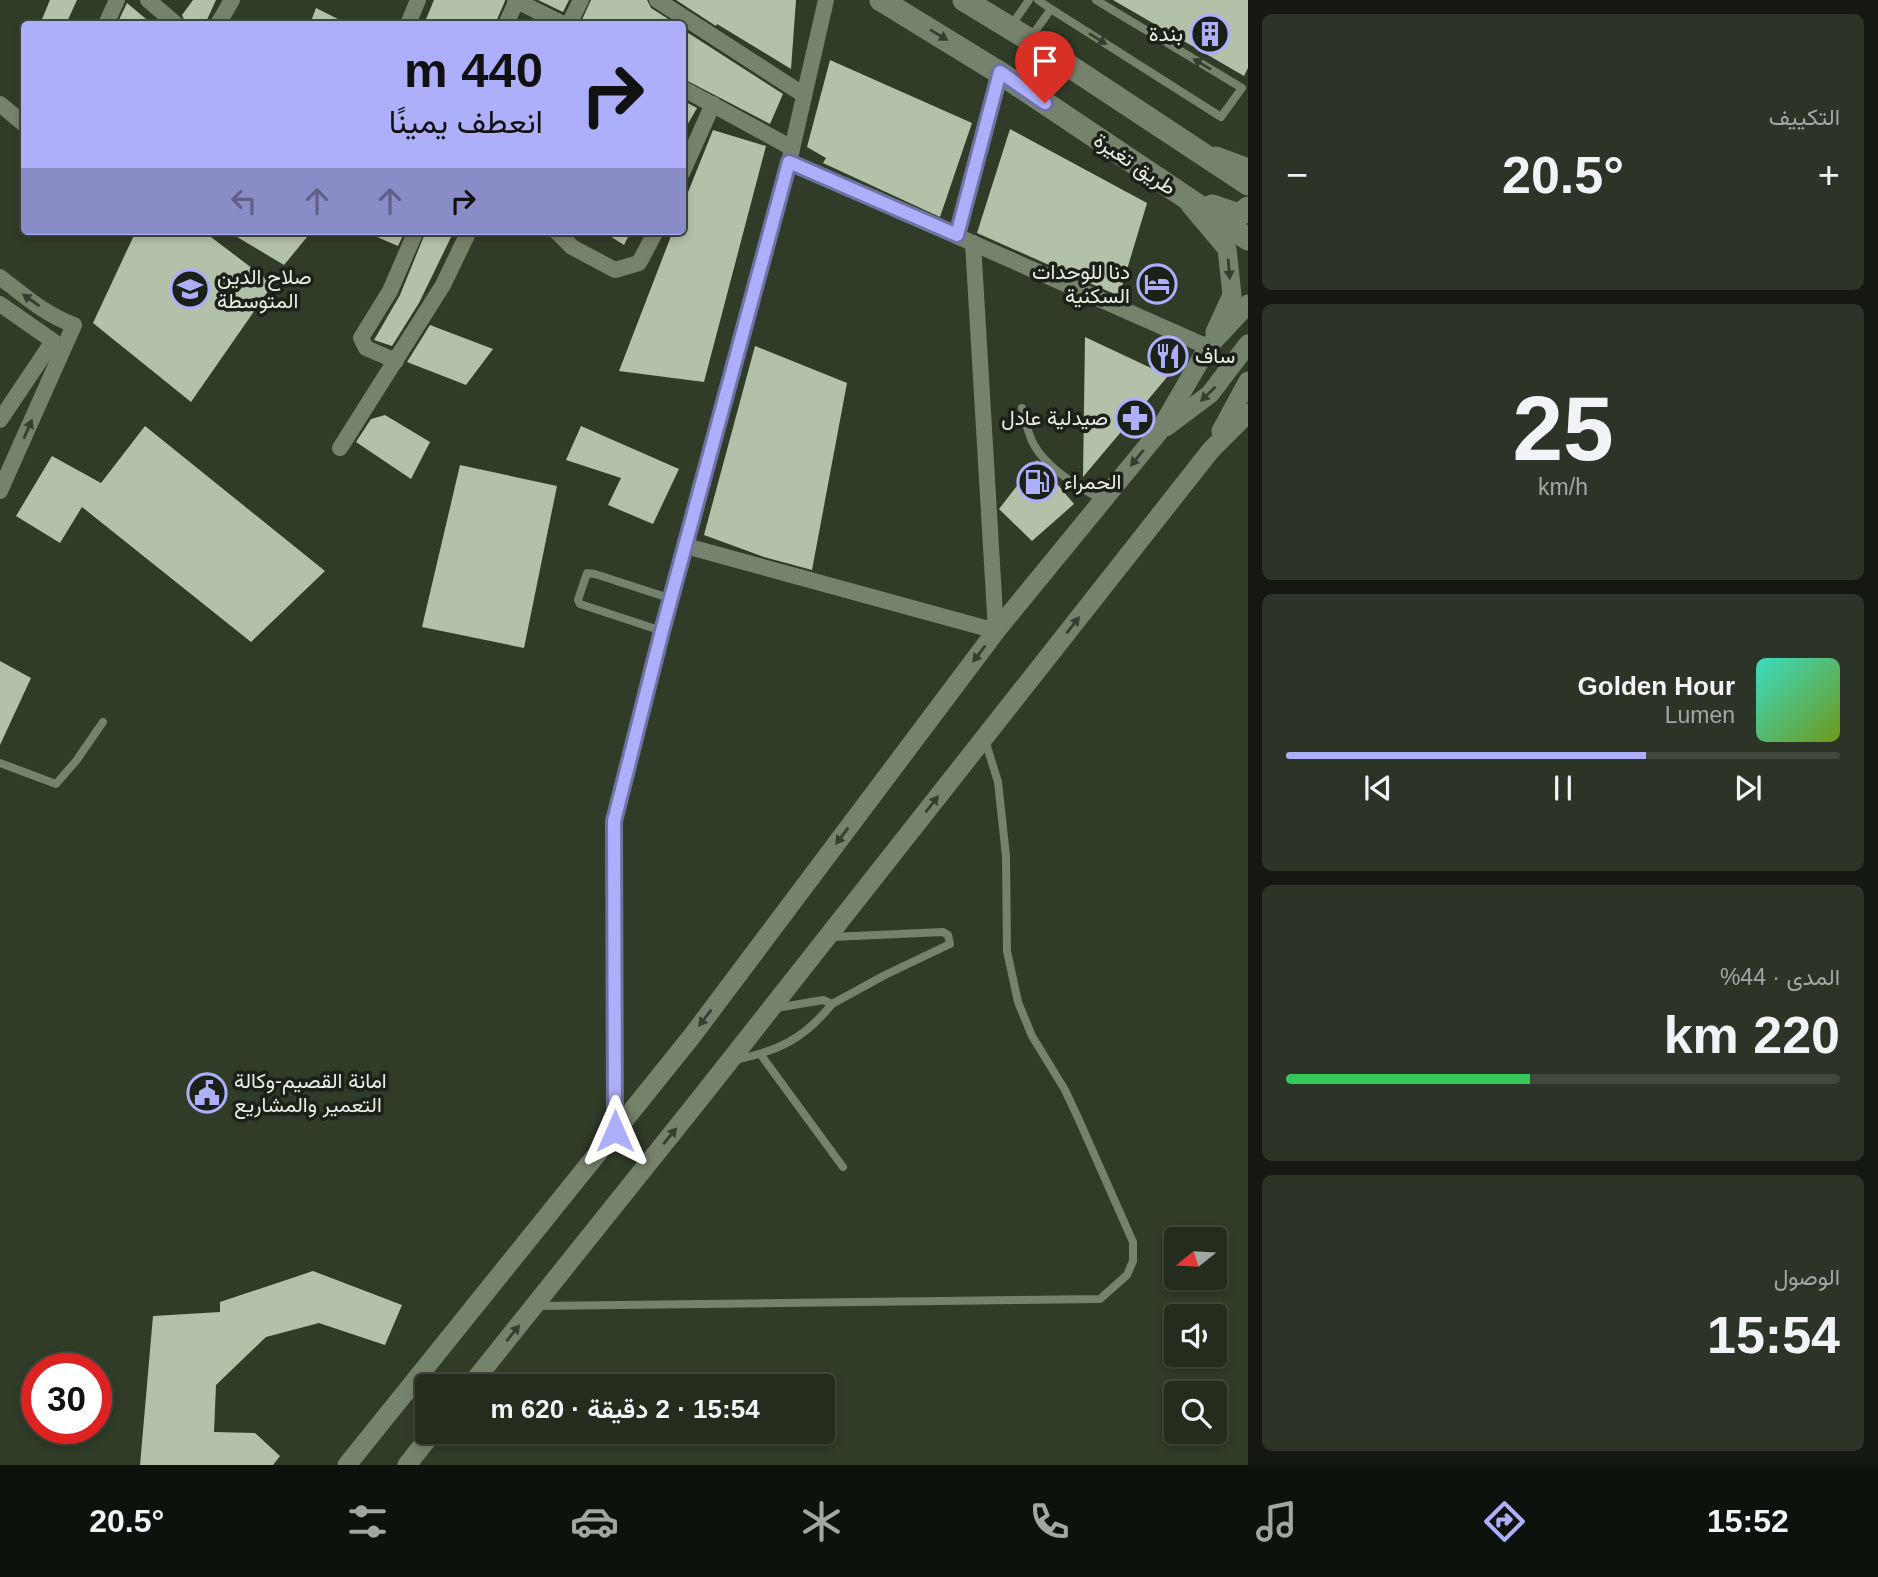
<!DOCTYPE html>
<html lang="ar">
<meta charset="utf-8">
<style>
body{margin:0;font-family:Arial,Vazirmatn,sans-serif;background:#2c3427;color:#f1f3f6;direction:rtl;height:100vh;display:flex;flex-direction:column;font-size:26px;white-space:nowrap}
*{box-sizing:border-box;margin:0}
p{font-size:23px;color:#a3a7a4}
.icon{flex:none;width:38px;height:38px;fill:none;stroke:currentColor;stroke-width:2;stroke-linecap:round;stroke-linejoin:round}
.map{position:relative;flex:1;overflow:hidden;direction:ltr}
.sheet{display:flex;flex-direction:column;gap:14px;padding:14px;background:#141810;width:630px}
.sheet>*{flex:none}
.guide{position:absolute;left:21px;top:21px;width:665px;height:214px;border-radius:7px;box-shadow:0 4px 10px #0003,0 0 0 2px #41483c;direction:rtl;background:#adaffb;color:#111;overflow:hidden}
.needle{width:46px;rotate:252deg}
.fabs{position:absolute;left:1164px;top:1227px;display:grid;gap:14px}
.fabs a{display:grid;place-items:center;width:63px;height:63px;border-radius:7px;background:#242c1e;box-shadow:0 4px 10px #0003,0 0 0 2px #41483c;font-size:35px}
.speed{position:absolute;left:21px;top:1353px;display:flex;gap:14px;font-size:35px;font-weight:700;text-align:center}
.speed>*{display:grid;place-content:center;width:91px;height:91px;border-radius:50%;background:#242c1e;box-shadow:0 4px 10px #0003,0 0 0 2px #41483c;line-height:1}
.speed .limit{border:10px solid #d22;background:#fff;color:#111}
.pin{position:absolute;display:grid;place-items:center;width:60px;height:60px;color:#fff;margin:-72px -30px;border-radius:50% 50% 50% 0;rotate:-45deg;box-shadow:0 0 7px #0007}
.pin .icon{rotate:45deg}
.me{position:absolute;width:77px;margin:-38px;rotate:0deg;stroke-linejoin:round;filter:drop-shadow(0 0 5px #0008)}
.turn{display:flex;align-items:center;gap:24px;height:147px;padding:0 28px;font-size:32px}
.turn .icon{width:91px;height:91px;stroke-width:2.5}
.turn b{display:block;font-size:49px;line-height:60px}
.lanes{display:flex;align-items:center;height:66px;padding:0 28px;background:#0003;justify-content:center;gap:35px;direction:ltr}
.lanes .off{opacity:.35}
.big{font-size:52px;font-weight:600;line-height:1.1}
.sheet .widget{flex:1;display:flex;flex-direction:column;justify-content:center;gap:10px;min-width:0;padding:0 24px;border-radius:10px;background:#2c3427}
.sheet .dial{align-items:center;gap:0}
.dial b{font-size:91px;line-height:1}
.song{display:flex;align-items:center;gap:21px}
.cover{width:84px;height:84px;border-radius:10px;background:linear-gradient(135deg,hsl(170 70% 55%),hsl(80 70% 35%))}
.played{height:7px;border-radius:4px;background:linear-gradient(90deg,#adaffb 65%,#41483c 65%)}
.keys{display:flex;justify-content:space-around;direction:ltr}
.heat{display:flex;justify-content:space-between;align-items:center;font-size:38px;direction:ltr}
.charge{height:10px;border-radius:5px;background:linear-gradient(90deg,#34c759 44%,#41483c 0)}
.trip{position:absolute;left:415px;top:1374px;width:420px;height:70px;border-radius:7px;background:#242c1e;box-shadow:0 4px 10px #0003,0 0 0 2px #41483c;font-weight:600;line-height:70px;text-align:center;direction:rtl}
.menu{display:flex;height:112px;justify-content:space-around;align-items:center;background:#0e120c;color:#a3a7a4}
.menu .icon{width:49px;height:49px}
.menu .current{color:#adaffb}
.menu b{font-size:32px;color:#f1f3f6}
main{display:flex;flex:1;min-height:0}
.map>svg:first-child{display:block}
.building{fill:#b3c1a9}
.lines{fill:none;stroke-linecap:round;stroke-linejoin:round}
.service{stroke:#76836c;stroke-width:8}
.minor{stroke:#76836c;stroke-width:16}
.tertiary{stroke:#76836c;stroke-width:19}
.secondary{stroke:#76836c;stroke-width:23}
.oneway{fill:#363e31}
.route-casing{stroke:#7072a3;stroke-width:18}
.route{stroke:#adaffb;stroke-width:12}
.labels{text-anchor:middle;stroke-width:7;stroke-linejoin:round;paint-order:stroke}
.poi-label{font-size:21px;fill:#e7efe2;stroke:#1b2118;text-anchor:start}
.street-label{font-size:21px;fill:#e7efe2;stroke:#1b2118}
</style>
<main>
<section class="sheet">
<div class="widget"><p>التكييف</p>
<div class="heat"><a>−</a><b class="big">20.5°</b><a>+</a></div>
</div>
<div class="widget dial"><b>25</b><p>km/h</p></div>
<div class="widget">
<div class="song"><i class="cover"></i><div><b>Golden Hour</b><p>Lumen</p></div></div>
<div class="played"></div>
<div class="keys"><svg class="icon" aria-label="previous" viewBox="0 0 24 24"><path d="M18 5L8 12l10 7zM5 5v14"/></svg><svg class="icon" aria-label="pause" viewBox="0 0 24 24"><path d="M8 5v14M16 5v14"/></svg><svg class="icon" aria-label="next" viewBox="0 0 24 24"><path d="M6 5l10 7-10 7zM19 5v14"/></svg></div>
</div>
<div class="widget"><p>المدى · 44%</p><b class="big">220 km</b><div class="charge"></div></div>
<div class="widget"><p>الوصول</p><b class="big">15:54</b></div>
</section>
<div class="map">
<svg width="1248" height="1465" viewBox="0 0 1248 1465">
<rect width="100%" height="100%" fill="#303b28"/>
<g class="building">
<path d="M50 0H77L66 24H40Z"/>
<path d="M193 0H216L205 24H186L182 15Z"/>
<path d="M434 0H505V1L495 24H424Z"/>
<path d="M538 0H569L563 12Z"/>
<path d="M591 0H647L651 8 676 24H580Z"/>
<path d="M676 0H796L791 69 717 24 716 26Z"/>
<path d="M1113 0H1248V68L1244 76Z"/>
<path d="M127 3 152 24H117Z"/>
<path d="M316 8 348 24H310Z"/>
<path d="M682 29 783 94 770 124 682 78Z"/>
<path d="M830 60 972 123 940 217 823 163 826 158 807 147Z"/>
<path d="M682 100 697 108 682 134Z"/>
<path d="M1010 129 1147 203 1119 296 977 233Z"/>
<path d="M713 130 766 146 704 382 619 371 673 231H682V207Z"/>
<path d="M136 231H203L273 284 191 402 93 323Z"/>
<path d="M227 231H312L284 265Z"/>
<path d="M363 231H405L398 246Z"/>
<path d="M426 231H454L419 303 392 346 374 340 400 295Z"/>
<path d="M602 231H631L624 245Z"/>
<path d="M430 325 493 349 466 385 407 362Z"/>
<path d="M1085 337 1168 376 1083 477Z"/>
<path d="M755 346 847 383 812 570 764 557 704 535Z"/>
<path d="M385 415 430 442 411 479 356 442 371 419Z"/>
<path d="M145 426 325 571 251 642 82 507 60 543 16 516 52 456 101 483Z"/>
<path d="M581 426 679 469 653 524 608 505 621 478 566 460Z"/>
<path d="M1037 460 1074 504 1032 541 999 509Z"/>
<path d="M460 465 557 486 524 648 422 627Z"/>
<path d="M0 661 31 678 0 745Z"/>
<path d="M313 1271 402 1305 385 1345 319 1323 266 1337 216 1385 214 1432 255 1433 280 1456 273 1465H140L153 1316 220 1312V1302Z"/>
</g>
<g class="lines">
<g class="service">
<path d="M1038 0 1051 9"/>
<path d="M1011 26 1029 0"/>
<path d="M1031 37 1051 9 1221 117 1242 88 1096 0"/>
<path d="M1022 408C1025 420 1028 434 1034 445 1048 470 1079 486 1103 501"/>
<path d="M662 631 580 604 578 600 587 573 595 574 672 599"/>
<path d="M0 763 56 784 76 761 103 722"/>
<path d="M832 937 943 932 948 935 950 944 885 975 832 1004"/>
<path d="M761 1055 843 1167"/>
<path d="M735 1060C778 1051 804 1039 832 1004L823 1000 776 1008"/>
<path d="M536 1306 1100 1299 1127 1275 1133 1261V1242L1079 1120 1065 1090 1032 1036 1018 1002 1007 951 1006 856 998 782 985 740"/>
</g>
<g class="minor">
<path d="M148 0 176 24"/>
<path d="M515 0 563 24"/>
<path d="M657 0 804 95"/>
<path d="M106 24 117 0"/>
<path d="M218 24 232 0"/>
<path d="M408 24 418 0"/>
<path d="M506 24 517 0"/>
<path d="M569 24 581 0"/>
<path d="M682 88 792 148"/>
<path d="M0 104 24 124"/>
<path d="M789 162 1208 347"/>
<path d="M682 173 713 104"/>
<path d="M556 231 572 247 615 270 639 263 656 231"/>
<path d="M957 235 1000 73"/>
<path d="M0 277C23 295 46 315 74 325L0 491"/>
<path d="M0 304 53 341 0 420"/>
<path d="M396 361 366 348 361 338 390 291 416 231"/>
<path d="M340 448 443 285 469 231"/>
<path d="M686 546 996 631 973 243"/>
<path d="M615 1131 614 821 662 631 789 162 826 0"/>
</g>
<g class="tertiary">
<path d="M1216 156 1248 168"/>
<path d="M1190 205 1227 249 1232 295 1215 332"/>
<path d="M1166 427 1210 394 1248 344"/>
<path d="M1221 431 1248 381"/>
<path d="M470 1386 702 1096 1211 450 1248 413"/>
<path d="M347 1465 692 1036 996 631 1158 433 1208 347 1248 304"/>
<path d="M407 1465 433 1432"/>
</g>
<g class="secondary">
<path d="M881 0 1000 73 1248 239"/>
<path d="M964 0 1030 40 1248 184"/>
<path d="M1212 206 1239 215 1248 208"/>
</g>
</g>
<defs><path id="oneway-solid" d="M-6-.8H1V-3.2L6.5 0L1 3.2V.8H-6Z" transform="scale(1.75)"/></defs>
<g class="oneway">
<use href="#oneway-solid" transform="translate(939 35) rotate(31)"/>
<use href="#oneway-solid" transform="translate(1098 39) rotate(32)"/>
<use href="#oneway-solid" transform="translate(1202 64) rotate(-149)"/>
<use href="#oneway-solid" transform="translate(1229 269) rotate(85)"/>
<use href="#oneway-solid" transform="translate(31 300) rotate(-145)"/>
<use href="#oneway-solid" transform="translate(1208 394) rotate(136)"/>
<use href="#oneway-solid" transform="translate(28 429) rotate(-66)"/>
<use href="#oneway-solid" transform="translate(1137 458) rotate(129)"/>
<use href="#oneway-solid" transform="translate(1073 625) rotate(-52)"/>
<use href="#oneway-solid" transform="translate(979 654) rotate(127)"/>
<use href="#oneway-solid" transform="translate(932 804) rotate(-52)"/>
<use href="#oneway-solid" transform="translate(842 836) rotate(127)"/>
<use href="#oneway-solid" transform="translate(705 1018) rotate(127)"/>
<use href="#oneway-solid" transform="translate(670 1136) rotate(-51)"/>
<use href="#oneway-solid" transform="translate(513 1333) rotate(-51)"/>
</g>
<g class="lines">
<g class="route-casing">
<path id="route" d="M615 1131 614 821 662 631 789 162 957 235 1000 72 1045 103"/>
</g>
<use href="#route" class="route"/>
</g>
<defs>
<g id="building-ring" transform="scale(2.0125)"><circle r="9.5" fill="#1b2118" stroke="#adaffb" stroke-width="1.5"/><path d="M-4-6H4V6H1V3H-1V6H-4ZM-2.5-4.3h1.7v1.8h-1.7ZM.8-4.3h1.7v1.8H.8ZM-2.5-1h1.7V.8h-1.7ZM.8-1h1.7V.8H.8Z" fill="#adaffb"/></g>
<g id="hotel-ring" transform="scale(2.0125)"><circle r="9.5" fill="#1b2118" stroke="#adaffb" stroke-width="1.5"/><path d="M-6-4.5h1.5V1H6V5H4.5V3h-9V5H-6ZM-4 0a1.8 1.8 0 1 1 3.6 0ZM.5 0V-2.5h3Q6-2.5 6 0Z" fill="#adaffb"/></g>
<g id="school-ring" transform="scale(2.0125)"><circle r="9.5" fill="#1b2118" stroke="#adaffb" stroke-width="1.5"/><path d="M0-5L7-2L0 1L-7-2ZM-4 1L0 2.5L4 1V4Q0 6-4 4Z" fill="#adaffb"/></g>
<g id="restaurant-ring" transform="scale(2.0125)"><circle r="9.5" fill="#1b2118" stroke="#adaffb" stroke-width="1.5"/><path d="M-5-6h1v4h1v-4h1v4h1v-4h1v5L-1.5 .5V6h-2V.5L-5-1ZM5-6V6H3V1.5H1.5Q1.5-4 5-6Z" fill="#adaffb"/></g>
<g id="pharmacy-ring" transform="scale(2.0125)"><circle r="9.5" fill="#1b2118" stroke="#adaffb" stroke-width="1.5"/><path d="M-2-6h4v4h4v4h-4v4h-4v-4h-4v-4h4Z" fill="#adaffb"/></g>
<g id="fuel-ring" transform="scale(2.0125)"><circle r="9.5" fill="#1b2118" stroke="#adaffb" stroke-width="1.5"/><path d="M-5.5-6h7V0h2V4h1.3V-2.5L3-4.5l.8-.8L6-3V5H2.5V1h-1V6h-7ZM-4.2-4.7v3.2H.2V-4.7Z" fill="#adaffb"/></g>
<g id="civic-ring" transform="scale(2.0125)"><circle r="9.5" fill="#1b2118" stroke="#adaffb" stroke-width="1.5"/><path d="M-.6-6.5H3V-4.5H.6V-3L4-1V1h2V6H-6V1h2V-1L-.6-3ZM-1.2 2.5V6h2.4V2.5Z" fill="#adaffb"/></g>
</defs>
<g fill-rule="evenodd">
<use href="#building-ring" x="1210" y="34"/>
<use href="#hotel-ring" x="1157" y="284"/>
<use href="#school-ring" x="190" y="289"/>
<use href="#restaurant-ring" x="1168" y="356"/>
<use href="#pharmacy-ring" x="1135" y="418"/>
<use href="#fuel-ring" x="1037" y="482"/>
<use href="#civic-ring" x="207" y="1093"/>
</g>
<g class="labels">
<g class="poi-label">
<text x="1183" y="41" text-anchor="end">بندة</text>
<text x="1130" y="279" text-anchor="end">دنا للوحدات<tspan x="1130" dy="24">السكنية</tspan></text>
<text x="217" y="284">صلاح الدين<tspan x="217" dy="24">المتوسطة</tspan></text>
<text x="1195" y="363">ساف</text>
<text x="1108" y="425" text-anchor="end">صيدلية عادل</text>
<text x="1064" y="489">الحمراء</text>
<text x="234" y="1088">امانة القصيم-وكالة<tspan x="234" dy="24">التعمير والمشاريع</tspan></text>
</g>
<g class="street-label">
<text transform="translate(1135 164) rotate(34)" y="7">طريق تغيرة</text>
</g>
</g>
</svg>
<div class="fabs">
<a><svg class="needle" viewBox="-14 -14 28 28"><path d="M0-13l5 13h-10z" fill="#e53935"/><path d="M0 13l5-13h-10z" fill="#a3a7a4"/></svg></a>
<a><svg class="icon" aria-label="sound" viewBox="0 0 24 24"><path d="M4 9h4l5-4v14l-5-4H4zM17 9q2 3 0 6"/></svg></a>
<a><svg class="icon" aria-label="search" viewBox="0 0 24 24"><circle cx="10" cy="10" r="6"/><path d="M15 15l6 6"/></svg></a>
</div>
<div class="speed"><div class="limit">30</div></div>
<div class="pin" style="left:1045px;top:103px;background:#d93025"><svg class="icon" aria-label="arrive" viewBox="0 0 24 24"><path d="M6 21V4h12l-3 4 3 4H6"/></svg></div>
<svg class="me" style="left:615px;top:1131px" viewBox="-20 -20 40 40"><path d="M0-17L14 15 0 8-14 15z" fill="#adaffb" stroke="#fff" stroke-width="4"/></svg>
<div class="trip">15:54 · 2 دقيقة · 620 m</div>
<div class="guide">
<div class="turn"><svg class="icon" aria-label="right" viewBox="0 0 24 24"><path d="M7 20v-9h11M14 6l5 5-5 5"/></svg><div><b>440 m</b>انعطف يمينًا</div></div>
<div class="lanes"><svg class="icon off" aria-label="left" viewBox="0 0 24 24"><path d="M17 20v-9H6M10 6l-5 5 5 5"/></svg><svg class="icon off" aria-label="ahead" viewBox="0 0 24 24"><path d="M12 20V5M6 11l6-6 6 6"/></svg><svg class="icon off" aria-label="ahead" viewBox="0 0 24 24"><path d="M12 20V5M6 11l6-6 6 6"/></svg><svg class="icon" aria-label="right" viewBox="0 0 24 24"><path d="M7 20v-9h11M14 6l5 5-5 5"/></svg></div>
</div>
</div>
</main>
<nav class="menu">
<b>15:52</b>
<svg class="icon current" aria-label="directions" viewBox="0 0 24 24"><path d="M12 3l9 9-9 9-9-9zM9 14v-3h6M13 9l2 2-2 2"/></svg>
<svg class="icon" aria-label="music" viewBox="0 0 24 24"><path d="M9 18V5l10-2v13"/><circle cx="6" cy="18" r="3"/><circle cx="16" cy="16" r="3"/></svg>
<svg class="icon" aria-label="phone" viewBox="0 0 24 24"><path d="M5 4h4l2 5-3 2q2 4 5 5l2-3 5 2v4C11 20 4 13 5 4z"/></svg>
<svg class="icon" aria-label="climate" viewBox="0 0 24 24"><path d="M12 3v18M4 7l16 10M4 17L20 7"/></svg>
<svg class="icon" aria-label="car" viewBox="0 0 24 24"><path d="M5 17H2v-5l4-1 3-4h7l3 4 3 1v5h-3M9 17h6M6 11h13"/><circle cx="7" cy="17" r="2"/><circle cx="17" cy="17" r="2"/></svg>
<svg class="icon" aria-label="filters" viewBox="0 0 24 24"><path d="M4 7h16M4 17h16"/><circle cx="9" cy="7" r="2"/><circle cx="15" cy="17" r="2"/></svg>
<b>20.5°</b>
</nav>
